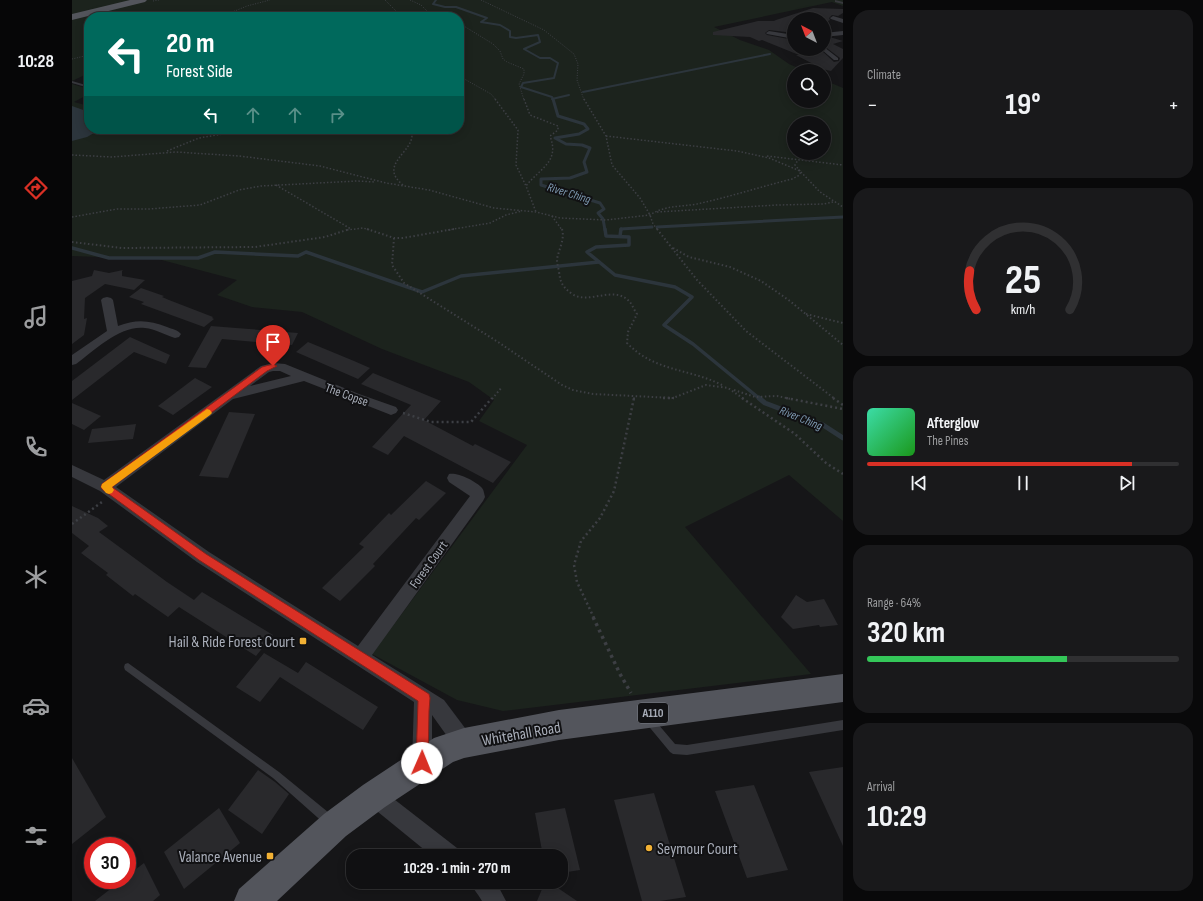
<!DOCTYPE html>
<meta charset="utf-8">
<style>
body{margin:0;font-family:"Sofia Sans Condensed",sans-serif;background:#19191b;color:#f1f3f6;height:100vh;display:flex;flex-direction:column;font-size:15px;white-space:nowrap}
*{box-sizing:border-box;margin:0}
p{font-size:13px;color:#9c9d9f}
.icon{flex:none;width:22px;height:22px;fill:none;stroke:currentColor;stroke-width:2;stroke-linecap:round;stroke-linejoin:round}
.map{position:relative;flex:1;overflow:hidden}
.sheet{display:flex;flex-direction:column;gap:10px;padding:10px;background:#09090a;width:360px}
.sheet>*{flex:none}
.hud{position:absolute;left:12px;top:12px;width:380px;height:122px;border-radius:16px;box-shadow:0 2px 10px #0003,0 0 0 1px #303032;background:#00695c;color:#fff;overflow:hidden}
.needle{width:26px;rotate:318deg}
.controls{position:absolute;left:715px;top:12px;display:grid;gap:8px}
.controls a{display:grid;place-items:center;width:44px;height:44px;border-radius:50%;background:#101012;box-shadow:0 2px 10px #0003,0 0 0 1px #303032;font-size:20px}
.speed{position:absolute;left:12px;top:837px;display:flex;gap:8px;font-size:20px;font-weight:700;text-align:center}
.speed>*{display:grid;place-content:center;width:52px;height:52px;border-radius:50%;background:#101012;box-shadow:0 2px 10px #0003,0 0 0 1px #303032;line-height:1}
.speed .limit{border:6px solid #d22;background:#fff;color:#111}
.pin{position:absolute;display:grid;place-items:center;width:34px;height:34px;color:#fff;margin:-41px -17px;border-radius:50% 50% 50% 0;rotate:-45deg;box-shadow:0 0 4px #0007}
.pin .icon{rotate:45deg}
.me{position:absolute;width:44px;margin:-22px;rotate:1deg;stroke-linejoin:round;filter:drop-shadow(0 0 3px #0008)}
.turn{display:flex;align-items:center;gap:14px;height:84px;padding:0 16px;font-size:18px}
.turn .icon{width:52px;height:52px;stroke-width:2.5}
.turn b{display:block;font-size:28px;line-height:34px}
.lanes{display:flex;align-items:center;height:38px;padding:0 16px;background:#0003;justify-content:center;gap:20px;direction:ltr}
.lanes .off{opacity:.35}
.big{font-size:30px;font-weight:700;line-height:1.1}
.sheet .widget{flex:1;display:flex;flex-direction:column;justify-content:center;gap:6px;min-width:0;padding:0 14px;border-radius:16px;background:#19191b}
.sheet .dial{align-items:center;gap:0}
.dial svg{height:104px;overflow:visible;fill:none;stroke:#303032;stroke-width:7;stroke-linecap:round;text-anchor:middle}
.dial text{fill:#f1f3f6;stroke:none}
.song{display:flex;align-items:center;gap:12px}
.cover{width:48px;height:48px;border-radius:6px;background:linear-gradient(135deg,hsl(160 70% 55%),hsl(120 70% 35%))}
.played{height:4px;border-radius:2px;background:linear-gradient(90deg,#d93025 85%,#303032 85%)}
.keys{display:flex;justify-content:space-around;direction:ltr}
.heat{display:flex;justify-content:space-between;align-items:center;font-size:22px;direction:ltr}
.charge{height:6px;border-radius:3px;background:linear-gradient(90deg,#34c759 64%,#303032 0)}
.trip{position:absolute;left:274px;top:849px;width:222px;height:40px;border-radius:16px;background:#101012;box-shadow:0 2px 10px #0003,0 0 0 1px #303032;font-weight:700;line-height:40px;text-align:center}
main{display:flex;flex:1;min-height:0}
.tabs{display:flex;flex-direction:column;width:72px;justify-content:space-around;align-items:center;background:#060607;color:#9c9d9f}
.tabs .icon{width:28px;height:28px}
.tabs .selected{color:#d93025}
.tabs b{font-size:18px;color:#f1f3f6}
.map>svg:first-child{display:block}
.green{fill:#1c231d;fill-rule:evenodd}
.water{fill:#2c353c}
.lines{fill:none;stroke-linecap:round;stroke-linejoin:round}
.stream-far3{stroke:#2c353c;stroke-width:2}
.stream-far2{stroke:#2c353c;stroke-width:3}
.stream-far1{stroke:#2c353c;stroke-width:3.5}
.stream{stroke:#2c353c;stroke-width:5}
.building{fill:#29292c}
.path-far4{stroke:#3d3f44;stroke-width:1;stroke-dasharray:1 1.5;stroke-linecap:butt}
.path-far3{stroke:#3d3f44;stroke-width:1.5;stroke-dasharray:1.5 2;stroke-linecap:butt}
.path-far2{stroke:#3d3f44;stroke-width:2;stroke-dasharray:1.5 2.5;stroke-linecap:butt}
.path-far1{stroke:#3d3f44;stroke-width:2.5;stroke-dasharray:2 3;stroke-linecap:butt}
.path{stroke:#3d3f44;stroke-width:3.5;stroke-dasharray:3 4;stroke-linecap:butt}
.lane{fill:#37383d;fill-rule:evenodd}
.street{fill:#37383d;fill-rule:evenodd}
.primary{fill:#53555c;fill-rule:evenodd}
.route{fill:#d93025;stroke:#8d1f18}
.slow{fill:#f59e0b}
.poi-dot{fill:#f2b134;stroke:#111113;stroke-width:1.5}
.labels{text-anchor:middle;stroke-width:4;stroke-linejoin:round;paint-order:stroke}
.far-water-label{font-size:12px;font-style:italic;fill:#7f9bb3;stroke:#111113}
.shield{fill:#111113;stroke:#7b7e86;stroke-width:1}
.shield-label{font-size:12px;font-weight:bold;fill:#a8adb8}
.street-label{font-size:13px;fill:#a8adb8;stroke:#111113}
.near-poi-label{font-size:16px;fill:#a8adb8;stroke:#111113;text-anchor:end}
.near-street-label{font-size:16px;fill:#a8adb8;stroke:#111113}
</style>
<main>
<nav class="tabs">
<b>10:28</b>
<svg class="icon selected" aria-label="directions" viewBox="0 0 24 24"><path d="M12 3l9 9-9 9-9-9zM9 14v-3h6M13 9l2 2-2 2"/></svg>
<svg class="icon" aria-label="music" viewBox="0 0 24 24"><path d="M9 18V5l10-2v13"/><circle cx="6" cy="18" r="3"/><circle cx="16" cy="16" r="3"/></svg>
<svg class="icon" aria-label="phone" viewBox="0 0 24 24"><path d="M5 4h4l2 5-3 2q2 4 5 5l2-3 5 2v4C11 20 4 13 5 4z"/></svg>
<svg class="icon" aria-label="climate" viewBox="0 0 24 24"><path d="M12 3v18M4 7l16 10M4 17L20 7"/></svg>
<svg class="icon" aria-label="car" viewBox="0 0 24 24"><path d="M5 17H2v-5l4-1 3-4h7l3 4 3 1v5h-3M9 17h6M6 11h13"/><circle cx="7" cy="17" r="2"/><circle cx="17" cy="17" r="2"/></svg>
<svg class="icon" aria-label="filters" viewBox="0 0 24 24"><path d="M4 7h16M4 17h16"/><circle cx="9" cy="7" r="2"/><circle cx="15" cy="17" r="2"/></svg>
</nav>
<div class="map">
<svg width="771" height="901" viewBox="0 0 771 901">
<rect width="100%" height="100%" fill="#161618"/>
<g class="green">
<path d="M0 0H64L0 16Z"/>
<path d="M71 0H771V6L760 2 642 27 668 40 697 50 717 64 733 71H722V101H752V80L771 88V521L717 475 613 527 739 674 431 711 385 700 300 654 455 445 407 421 422 400 397 382 310 349 230 312 180 307 145 295 165 280 86 259 0 256V84L17 89V94L2 102 17 106V129H387V17H17V73L0 81V17ZM722 123H752V153H722Z"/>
</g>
<path class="water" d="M0 106 17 112V129H28L27 130 15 137 0 141Z"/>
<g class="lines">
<g class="stream-far3">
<path d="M364 0 361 4 373 7H384L415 18 409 22 428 25 438 31V37L444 38 466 35 468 42 452 49 468 58H478L486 63 482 78 451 83 449 87 480 97 481 100"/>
<path d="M511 92 698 54"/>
<path d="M480 99 497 95"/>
</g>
<g class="stream-far2">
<path d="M481 99 486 116 512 124 516 129 507 134 483 138 494 144 510 145 518 148 512 162 515 172 498 178 469 179V185L528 203 532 209 526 213 531 219 533 230"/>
<path d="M585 227 771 217"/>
<path d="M549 230V229L580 227"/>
</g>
<g class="stream-far1">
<path d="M533 229 534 236 557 237V245L524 247 515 252 543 275 603 287 620 297 592 325 621 344 688 399"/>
<path d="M548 236 549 229"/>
<path d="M0 248 37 258H126L143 252 226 256 234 252 350 292 389 276 527 262"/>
</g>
<path class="stream" d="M687 398 693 403 751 425 771 438"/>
</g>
<g class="building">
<path d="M741 8 771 9V13L766 16 760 15 757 18 758 20 752 23V19H722V33L697 30 693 33 695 35 722 40V49H748L762 62 767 61 768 58 752 46V38H761L771 41 761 44 771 49V58L759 71 741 67 743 65 724 55H727L690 40 687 41 678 37 641 35V32L686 21H702L704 20Z"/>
<path d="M22 270 37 273 51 270 50 271V276L73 280 62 290 33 284 13 298 12 319 15 318 12 335 0 344V281L20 276Z"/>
<path d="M69 288 92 296 90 297 97 300 141 317 140 318 142 319 132 327 69 304 72 302 57 297Z"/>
<path d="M139 326 164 328 226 333 220 345 150 339 134 368 116 367Z"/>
<path d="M58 337 98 355 94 364 62 352 0 400V381Z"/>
<path d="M236 342 282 361 298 368 286 379 224 352Z"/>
<path d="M301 373 369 401 352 420 401 446 403 444 439 462 421 483 332 436 316 455 300 447 339 405 289 384Z"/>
<path d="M123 378 140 387 101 415 86 406Z"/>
<path d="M0 403 29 416 12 430 0 424Z"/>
<path d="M157 412 183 414 156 478 127 476Z"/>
<path d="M64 424 61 439 16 443 20 429Z"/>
<path d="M354 481 374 493 347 520 344 518 301 564 303 566 268 601 250 588 292 547 287 544 317 513 319 515Z"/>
<path d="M0 506 26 518 36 526 27 532 95 582 122 600 130 592 201 635 184 656 107 607 96 617 63 594 61 596 34 575 36 573 9 553 17 546 0 533Z"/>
<path d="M724 595 735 602 752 599 766 625 748 627 747 625 721 629 709 617Z"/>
<path d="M192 653 226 673 234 662 306 707 291 730 208 677 188 702 164 687Z"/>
<path d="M0 758 34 817 0 844Z"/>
<path d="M771 767V846L737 772Z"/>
<path d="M186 770 203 782 217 794 190 834 156 810Z"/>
<path d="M682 785 716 870 675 878 643 791Z"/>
<path d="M582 793 614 897 588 901H570L542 800Z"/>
<path d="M147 808 168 843 112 889 92 852Z"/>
<path d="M493 808 508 870 489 873V856H471L463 813Z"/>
<path d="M72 863 88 895 81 901H23L50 880H55V876Z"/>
<path d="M473 882H477L505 901H465Z"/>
</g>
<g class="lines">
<g class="path-far4">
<path d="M313 0 330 17"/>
<path d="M338 0 349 5 361 17"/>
<path d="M409 0 472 30 502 54 506 64 505 80 512 100"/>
<path d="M81 1 87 0"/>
<path d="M148 17 175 6 198 0"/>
<path d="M387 23 421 44 428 51 431 59 435 62 452 69V74L447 84 452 100"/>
<path d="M0 59 17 55"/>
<path d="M387 76 419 94 424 100"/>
</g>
<g class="path-far3">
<path d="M423 99 446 130 444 165 454 186"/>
<path d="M452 99 458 115 486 126V130L478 136C488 162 468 168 454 186L464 212"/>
<path d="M512 99 534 136 540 165 568 198 578 215 581 224 586 230"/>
<path d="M534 136 665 151 697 158 728 171 748 192 771 207"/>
<path d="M95 151 127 138 181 129"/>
<path d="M0 155 40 157 104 152 167 156 248 166 314 183 357 190 422 208 464 212 488 218 534 220 578 215C593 205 609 207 625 204 657 197 688 187 720 179L726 176 729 172 723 165 726 160"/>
<path d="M695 156 771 165"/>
<path d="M204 185 279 229"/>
<path d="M331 185C306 165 340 153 340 135L334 129"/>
<path d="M585 212 705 205 752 204 761 202"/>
<path d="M480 216 490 230"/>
<path d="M0 217 45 209H77L128 205 167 190 189 186 285 181 303 182"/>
<path d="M275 230 291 228 298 230"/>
<path d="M376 230 418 223 434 215 450 211"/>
</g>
<g class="path-far2">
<path d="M295 229 322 238H331L382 229"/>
<path d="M490 229C493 239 487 249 485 259 485 263 486 267 487 271 488 283 491 287 500 294 517 305 541 285 557 301 560 304 562 310 565 314L556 332 555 343C583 372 616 368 650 385"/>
<path d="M585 229 625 280 674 331 763 399"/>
<path d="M322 238 320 265 332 283 426 342 490 385 501 390 521 394 601 398 634 385 656 388 672 399"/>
<path d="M0 242 50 248 183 247 253 237 278 229"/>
<path d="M601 248 617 257 658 267 689 281 718 301 771 345"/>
<path d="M734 314 771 323"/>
<path d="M662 390 683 397 705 396 719 399"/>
<path d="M420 399 430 387"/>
<path d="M562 399V397"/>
</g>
<g class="path-far1">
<path d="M591 398H602"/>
<path d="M670 398 723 434 754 463 771 474"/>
<path d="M714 398 771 409"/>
<path d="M761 398 771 405"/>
<path d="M331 413 359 422H399L420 398"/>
<path d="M0 524 30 502"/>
<path d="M522 618 505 582 502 565 509 541 528 518 542 491 562 398"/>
</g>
<path class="path" d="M521 617 548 674 559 693"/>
<g class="lane">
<path d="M763 0 771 2V4L763 2Z"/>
<path d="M0 81 17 86V88L0 83Z"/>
<path d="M56 663 207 772 262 817 263 821 262 825 258 826 254 825 201 778 53 670 52 667 53 664Z"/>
<path d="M577 715 580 717 603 744 615 745 771 720V730L615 755 601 754 598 752 574 723 572 720 574 717Z"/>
</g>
<g class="street">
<path d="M761 16 771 19V23L759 19 758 18Z"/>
<path d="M697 31 722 35V39L695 34 694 33Z"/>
<path d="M771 31V35L752 37V33Z"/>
<path d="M752 47 766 58V60H762L750 50 749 49H752Z"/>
<path d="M35 297 39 298 41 300 46 326C64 319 77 320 95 327 100 329 106 330 109 334L107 337 103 338C93 335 83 329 73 328 48 325 23 350 4 364L0 365V355L35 331 29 300 31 298Z"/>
<path d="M201 363 213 364 287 394 324 407 326 410 324 413 319 415 314 413 232 381 161 399 44 487 137 552 286 646 398 496 377 482 375 478 377 474C385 472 404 481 410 488 412 490 412 494 413 497L411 501 300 655 372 700 399 736 402 743 399 750 392 753 385 750 360 715V763L357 770 350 773 343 770 340 763 342 702 125 562 28 491 0 477V465L32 480 189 366ZM201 371H208L219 376 178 386 197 372Z"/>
<path d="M302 786 309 789 385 848 388 856H360L295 803 292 796 295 789Z"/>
<path d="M398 882H424L434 901H410C406 894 401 889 398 882Z"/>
</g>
<g class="primary">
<path d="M58 0H75L73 2 0 20V14Z"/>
<path d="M771 674V702L487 740 392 758 381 762 313 807 274 836 205 901H162L167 889 252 814 291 785 362 738 392 728 487 710Z"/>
</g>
</g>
<path class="route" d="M201 364 205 366 195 371 40 487 134 554 357 694 358 698 357 711 356 763 355 768 350 770 346 768 344 763 346 701 127 560 30 489 29 487 30 484 190 367Z"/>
<path class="slow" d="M135 409 138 410 140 413 138 415 40 487 42 490 40 493 37 494 34 493 29 487 30 484Z"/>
<g class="poi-dot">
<rect x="227" y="637" width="8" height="8" rx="2"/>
<circle cx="577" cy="848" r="4"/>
<rect x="194" y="852" width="8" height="8" rx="2"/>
</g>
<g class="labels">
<g class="far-water-label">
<text transform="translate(497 193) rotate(17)" y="4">River Ching</text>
<text transform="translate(729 418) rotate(22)" y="4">River Ching</text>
</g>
<rect class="shield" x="566" y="703" width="30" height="20" rx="3"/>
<g class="shield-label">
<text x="581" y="717">A110</text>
</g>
<g class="street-label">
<text transform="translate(275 394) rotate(20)" y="5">The Copse</text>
<text transform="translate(356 564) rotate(-54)" y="5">Forest Court</text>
</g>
<g class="near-poi-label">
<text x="223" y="647">Hail &amp; Ride Forest Court</text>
<text x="585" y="854" text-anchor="start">Seymour Court</text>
<text x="190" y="862">Valance Avenue</text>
</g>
<g class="near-street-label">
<text transform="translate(449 733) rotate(-10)" y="6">Whitehall Road</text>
</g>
</g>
</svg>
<div class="controls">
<a><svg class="needle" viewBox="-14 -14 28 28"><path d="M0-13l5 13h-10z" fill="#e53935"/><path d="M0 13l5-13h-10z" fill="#9c9d9f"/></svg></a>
<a><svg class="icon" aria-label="search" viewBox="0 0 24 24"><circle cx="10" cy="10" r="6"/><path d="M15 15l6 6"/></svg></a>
<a><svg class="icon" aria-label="layers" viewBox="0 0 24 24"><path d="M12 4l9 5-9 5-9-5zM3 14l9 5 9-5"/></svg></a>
</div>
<div class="speed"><div class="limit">30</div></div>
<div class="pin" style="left:201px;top:366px;background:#d93025"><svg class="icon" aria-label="arrive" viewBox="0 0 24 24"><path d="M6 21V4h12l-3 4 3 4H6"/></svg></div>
<svg class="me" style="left:350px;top:763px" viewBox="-20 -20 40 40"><circle r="19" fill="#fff"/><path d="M0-13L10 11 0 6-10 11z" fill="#d93025"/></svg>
<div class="trip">10:29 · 1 min · 270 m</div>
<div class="hud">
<div class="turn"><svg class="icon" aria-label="left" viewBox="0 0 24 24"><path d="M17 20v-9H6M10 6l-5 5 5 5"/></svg><div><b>20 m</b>Forest Side</div></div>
<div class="lanes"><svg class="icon" aria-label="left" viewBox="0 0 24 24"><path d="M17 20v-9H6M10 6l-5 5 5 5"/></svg><svg class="icon off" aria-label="ahead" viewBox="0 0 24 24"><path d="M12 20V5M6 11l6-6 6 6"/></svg><svg class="icon off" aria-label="ahead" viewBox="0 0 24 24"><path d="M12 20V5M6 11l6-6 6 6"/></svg><svg class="icon off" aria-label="right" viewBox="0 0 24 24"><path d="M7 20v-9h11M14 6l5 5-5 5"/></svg></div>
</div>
</div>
<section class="sheet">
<div class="widget"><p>Climate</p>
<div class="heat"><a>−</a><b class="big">19°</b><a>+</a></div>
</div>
<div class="widget dial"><svg viewBox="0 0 100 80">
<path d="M14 69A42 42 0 1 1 86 69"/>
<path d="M14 69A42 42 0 0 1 9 39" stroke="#d93025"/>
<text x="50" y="56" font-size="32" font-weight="700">25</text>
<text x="50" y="72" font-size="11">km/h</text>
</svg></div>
<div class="widget">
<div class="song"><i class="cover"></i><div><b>Afterglow</b><p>The Pines</p></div></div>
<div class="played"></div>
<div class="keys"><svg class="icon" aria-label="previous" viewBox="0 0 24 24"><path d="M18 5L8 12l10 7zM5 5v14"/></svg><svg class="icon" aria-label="pause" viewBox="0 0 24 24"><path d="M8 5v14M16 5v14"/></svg><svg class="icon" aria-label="next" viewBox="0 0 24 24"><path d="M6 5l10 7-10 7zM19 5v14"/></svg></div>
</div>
<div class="widget"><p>Range · 64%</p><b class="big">320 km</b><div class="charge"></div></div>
<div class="widget"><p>Arrival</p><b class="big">10:29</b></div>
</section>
</main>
